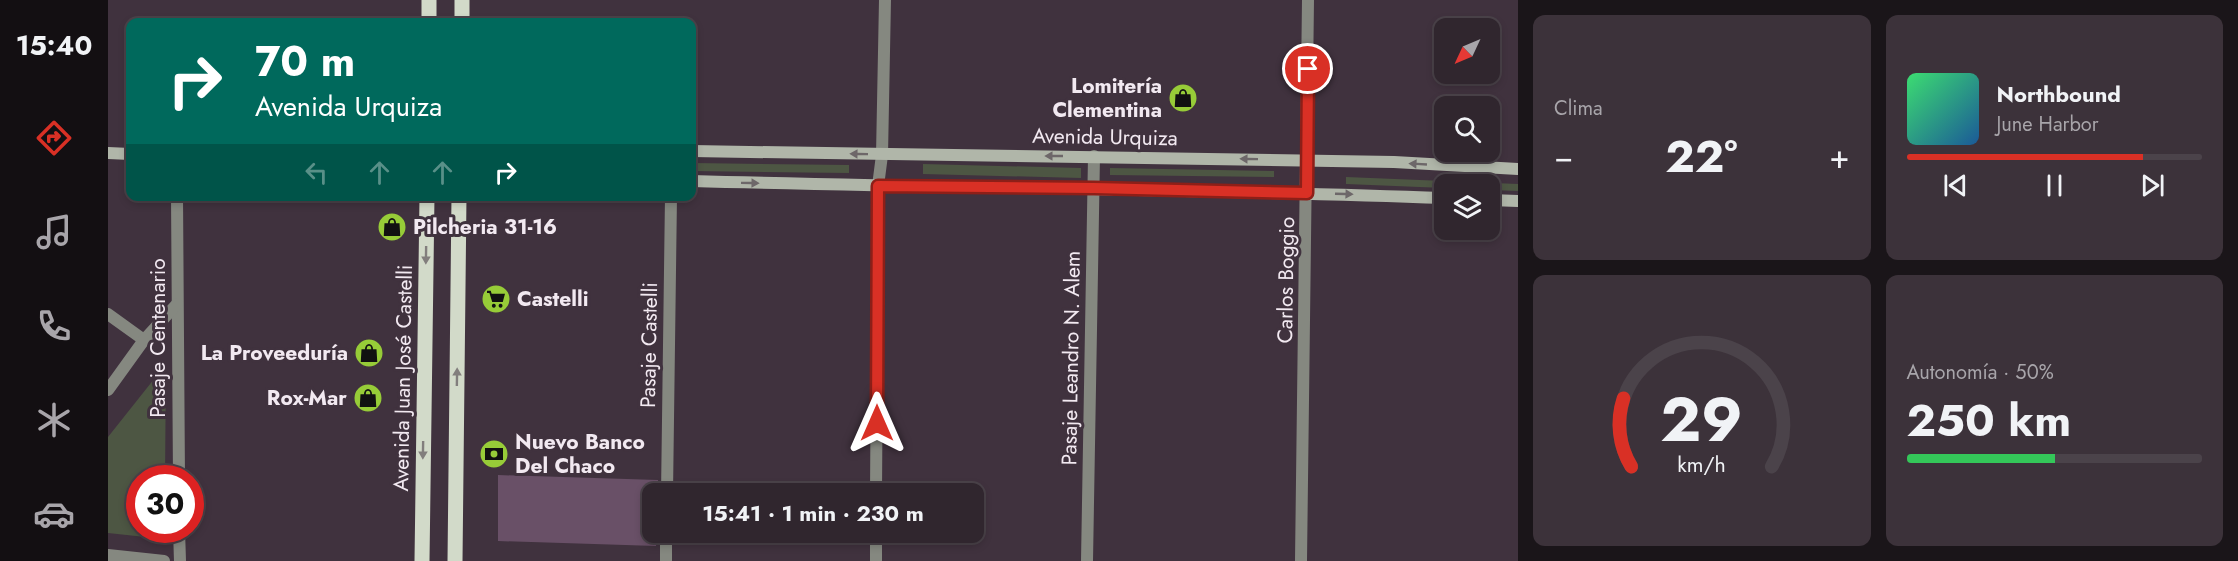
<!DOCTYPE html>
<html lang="es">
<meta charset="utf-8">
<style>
body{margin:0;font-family:Jost,sans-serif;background:#3c323a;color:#f1f3f6;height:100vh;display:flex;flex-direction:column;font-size:22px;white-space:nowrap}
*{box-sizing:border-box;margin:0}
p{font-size:20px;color:#a8a5aa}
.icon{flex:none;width:33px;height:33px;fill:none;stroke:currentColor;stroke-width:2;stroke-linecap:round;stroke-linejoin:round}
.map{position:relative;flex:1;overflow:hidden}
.side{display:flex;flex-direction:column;gap:15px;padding:15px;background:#1a1519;width:720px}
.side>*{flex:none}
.hud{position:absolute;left:18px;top:18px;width:570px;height:183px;border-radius:12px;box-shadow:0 3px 9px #0003,0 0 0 2px #4b434a;background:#00695c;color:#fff;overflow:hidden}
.needle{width:39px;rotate:226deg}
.tools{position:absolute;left:1326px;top:18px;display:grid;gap:12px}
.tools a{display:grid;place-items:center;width:66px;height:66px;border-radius:12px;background:#30262e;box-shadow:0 3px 9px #0003,0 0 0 2px #4b434a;font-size:30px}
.speed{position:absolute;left:18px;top:465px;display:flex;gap:12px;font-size:30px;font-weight:700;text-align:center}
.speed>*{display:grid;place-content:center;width:78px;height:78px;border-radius:50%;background:#30262e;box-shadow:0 3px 9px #0003,0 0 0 2px #4b434a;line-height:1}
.speed .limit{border:9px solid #d22;background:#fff;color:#111}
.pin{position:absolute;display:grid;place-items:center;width:51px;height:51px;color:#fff;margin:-26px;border:3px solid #fff;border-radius:50%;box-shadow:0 2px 6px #0007}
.me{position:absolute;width:66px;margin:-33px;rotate:0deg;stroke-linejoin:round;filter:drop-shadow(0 0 4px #0008)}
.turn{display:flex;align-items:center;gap:21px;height:126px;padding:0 30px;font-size:27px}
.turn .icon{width:78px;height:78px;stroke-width:2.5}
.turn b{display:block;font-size:42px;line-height:51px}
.lanes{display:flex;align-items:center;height:57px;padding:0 30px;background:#0003;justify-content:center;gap:30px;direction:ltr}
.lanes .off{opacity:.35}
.big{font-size:45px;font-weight:700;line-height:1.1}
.side .tile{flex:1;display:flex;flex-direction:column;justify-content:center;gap:9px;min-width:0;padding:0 21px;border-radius:12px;background:#3c323a}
.side .dial{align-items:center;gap:0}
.dial svg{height:156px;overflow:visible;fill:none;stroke:#4b434a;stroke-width:7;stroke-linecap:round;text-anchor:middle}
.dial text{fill:#f1f3f6;stroke:none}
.song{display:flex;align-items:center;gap:18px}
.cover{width:72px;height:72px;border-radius:9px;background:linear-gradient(135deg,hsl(140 70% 55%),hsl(210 70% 35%))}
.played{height:6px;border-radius:3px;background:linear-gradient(90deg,#d93025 80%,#4b434a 80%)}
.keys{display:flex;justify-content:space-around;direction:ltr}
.heat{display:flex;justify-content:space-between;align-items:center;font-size:33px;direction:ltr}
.charge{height:9px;border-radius:4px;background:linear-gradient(90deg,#34c759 50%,#4b434a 0)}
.side .tiles{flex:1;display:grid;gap:15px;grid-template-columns:repeat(2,1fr)}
.trip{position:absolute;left:534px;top:483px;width:342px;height:60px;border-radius:12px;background:#30262e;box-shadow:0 3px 9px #0003,0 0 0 2px #4b434a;font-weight:700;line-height:60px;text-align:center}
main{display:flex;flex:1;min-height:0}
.dock{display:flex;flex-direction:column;width:108px;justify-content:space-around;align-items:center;background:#130f12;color:#a8a5aa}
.dock .icon{width:42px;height:42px}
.dock .current{color:#d93025}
.dock b{font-size:27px;color:#f1f3f6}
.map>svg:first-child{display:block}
.green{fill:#4d5643}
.building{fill:#695067}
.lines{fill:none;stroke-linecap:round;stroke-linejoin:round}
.street{stroke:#858880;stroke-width:12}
.secondary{stroke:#b0b6a9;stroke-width:12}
.primary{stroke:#d2dac9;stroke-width:15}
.oneway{fill:#6d6769}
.oneway2{fill:#827e7d}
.route-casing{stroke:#8d1f18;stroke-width:15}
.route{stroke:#d93025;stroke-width:10}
.labels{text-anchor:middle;stroke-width:6;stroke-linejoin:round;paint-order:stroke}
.poi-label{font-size:21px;font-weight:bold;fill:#f2e9f1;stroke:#40323e;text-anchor:end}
.street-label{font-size:21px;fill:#f2e9f1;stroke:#40323e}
</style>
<main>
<nav class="dock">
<b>15:40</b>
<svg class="icon current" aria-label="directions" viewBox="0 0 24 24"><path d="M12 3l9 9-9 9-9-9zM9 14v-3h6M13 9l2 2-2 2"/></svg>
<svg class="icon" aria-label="music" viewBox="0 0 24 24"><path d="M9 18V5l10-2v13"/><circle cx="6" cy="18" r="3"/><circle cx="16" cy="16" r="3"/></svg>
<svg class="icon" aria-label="phone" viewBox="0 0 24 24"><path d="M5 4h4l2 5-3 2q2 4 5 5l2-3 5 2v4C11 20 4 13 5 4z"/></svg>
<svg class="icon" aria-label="climate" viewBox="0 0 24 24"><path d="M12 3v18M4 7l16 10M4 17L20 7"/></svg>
<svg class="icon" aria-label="car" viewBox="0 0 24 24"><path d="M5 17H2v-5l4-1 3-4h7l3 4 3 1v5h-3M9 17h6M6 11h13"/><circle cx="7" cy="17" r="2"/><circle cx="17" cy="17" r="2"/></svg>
</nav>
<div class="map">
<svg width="1410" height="561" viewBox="0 0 1410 561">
<rect width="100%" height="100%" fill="#40323e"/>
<g class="green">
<path d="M584 163 741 165V173L584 171Z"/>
<path d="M815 164 973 168V178L815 174Z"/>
<path d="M1002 168 1166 171V177L1002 175Z"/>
<path d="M1238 177 1410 184V191L1382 190V184H1336V188L1238 184Z"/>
<path d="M58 364 57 478H32V530H56V539L0 533V437Z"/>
</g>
<path class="building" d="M390 475 550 480V494H544V532H549L548 546 390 541Z"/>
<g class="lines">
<g class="street">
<path d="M69 196 71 478"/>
<path d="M0 314 36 340"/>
<path d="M0 390 36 340 69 304"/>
<path d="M559 494 563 196"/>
<path d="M768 494 770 186 774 155 777 0"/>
<path d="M71 530 72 561"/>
<path d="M0 555 56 561"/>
<path d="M558 561V532"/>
<path d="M768 561V532"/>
<path d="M979 561 986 156"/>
<path d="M1193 561 1200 0"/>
</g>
<g class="secondary">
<path d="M584 151 1286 162 1410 169"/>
<path d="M0 153 22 154"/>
<path d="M584 181C835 188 1086 189 1336 198"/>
<path d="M1382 200 1410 201"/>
</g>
<g class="primary">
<path d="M321 22V0"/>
<path d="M354 22V0"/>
<path d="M314 561 319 196"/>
<path d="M347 561 351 196"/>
</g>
</g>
<defs><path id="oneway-solid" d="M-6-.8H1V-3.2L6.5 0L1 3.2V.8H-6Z" transform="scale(1.5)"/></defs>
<g class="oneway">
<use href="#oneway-solid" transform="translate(751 154) rotate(-179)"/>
<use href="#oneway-solid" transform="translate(946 156) rotate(-180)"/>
<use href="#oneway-solid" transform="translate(1141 159) rotate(-179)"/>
<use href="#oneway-solid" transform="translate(1310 164) rotate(-177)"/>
<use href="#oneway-solid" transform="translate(642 183) rotate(1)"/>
<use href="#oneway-solid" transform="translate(1236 194) rotate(2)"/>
</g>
<g class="oneway2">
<use href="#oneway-solid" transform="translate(318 255) rotate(91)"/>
<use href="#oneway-solid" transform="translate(349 377) rotate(-89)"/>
<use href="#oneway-solid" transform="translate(315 450) rotate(91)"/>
</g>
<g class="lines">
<g class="route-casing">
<path id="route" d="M769 423 770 186 986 188 1199 193 1200 69"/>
</g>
<use href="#route" class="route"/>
</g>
<defs>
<g id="shop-disc" transform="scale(1.5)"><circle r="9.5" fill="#97cc38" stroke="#40323e"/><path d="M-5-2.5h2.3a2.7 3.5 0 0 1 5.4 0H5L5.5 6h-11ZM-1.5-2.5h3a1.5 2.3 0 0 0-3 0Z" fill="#111"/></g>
<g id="supermarket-disc" transform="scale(1.5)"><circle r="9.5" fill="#97cc38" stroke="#40323e"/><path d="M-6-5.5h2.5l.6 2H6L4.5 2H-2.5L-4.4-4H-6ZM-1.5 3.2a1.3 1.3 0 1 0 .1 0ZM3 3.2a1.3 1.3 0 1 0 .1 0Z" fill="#111"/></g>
<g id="bank-disc" transform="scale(1.5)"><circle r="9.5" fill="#97cc38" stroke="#40323e"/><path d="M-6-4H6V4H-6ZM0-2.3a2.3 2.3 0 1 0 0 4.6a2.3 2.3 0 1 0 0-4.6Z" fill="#111"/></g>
</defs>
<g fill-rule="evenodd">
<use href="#shop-disc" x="1075" y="98"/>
<use href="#shop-disc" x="284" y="227"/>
<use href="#supermarket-disc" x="388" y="299"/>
<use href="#shop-disc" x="261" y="353"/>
<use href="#shop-disc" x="260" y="398"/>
<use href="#bank-disc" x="386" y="454"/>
</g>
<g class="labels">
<g class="poi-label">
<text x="1054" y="93">Lomitería<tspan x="1054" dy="24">Clementina</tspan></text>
<text x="305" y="234" text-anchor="start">Pilcheria 31-16</text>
<text x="409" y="306" text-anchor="start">Castelli</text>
<text x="240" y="360">La Proveeduría</text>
<text x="239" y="405">Rox-Mar</text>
<text x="407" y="449" text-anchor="start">Nuevo Banco<tspan x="407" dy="24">Del Chaco</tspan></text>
</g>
<g class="street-label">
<text transform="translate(997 137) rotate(1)" y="7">Avenida Urquiza</text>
<text transform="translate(1178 280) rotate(-89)" y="7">Carlos Boggio</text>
<text transform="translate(50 338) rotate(-90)" y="7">Pasaje Centenario</text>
<text transform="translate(541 345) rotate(-89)" y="7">Pasaje Castelli</text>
<text transform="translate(963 358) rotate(-89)" y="7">Pasaje Leandro N. Alem</text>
<text transform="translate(295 378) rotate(-89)" y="7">Avenida Juan José Castelli</text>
</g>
</g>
</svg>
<div class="tools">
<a><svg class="needle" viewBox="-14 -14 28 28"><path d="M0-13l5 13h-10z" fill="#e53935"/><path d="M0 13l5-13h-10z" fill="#a8a5aa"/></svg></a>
<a><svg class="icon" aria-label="search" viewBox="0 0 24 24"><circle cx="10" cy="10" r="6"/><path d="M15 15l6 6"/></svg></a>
<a><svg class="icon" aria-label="layers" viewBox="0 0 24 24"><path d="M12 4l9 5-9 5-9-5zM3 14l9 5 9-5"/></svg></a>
</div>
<div class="speed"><div class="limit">30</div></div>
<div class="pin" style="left:1200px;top:69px;background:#d93025"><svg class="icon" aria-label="arrive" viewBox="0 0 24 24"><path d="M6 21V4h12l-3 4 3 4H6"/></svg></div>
<svg class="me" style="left:769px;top:423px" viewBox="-20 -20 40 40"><path d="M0-17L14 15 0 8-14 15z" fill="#d93025" stroke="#fff" stroke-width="4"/></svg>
<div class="trip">15:41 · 1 min · 230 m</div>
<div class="hud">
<div class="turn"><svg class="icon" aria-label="right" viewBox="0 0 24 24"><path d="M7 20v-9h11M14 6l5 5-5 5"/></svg><div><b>70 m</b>Avenida Urquiza</div></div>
<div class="lanes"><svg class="icon off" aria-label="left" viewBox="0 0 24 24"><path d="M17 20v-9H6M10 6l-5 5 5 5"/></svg><svg class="icon off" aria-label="ahead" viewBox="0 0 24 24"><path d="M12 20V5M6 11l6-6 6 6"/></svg><svg class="icon off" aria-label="ahead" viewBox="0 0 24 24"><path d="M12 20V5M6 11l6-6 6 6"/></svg><svg class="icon" aria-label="right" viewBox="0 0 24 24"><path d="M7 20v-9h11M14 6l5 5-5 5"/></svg></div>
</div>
</div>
<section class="side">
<div class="tiles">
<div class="tile"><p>Clima</p>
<div class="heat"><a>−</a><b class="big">22°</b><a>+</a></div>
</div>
<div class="tile">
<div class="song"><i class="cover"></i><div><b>Northbound</b><p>June Harbor</p></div></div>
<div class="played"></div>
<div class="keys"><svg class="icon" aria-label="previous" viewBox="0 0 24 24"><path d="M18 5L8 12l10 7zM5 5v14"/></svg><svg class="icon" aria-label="pause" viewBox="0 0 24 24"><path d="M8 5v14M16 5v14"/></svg><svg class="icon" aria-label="next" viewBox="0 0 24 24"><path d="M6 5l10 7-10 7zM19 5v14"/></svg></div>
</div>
<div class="tile dial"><svg viewBox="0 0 100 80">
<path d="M14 69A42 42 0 1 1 86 69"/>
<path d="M14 69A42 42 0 0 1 10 34" stroke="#d93025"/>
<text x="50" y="56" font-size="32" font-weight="700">29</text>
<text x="50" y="72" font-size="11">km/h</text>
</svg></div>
<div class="tile"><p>Autonomía · 50%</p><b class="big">250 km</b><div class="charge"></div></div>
</div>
</section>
</main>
